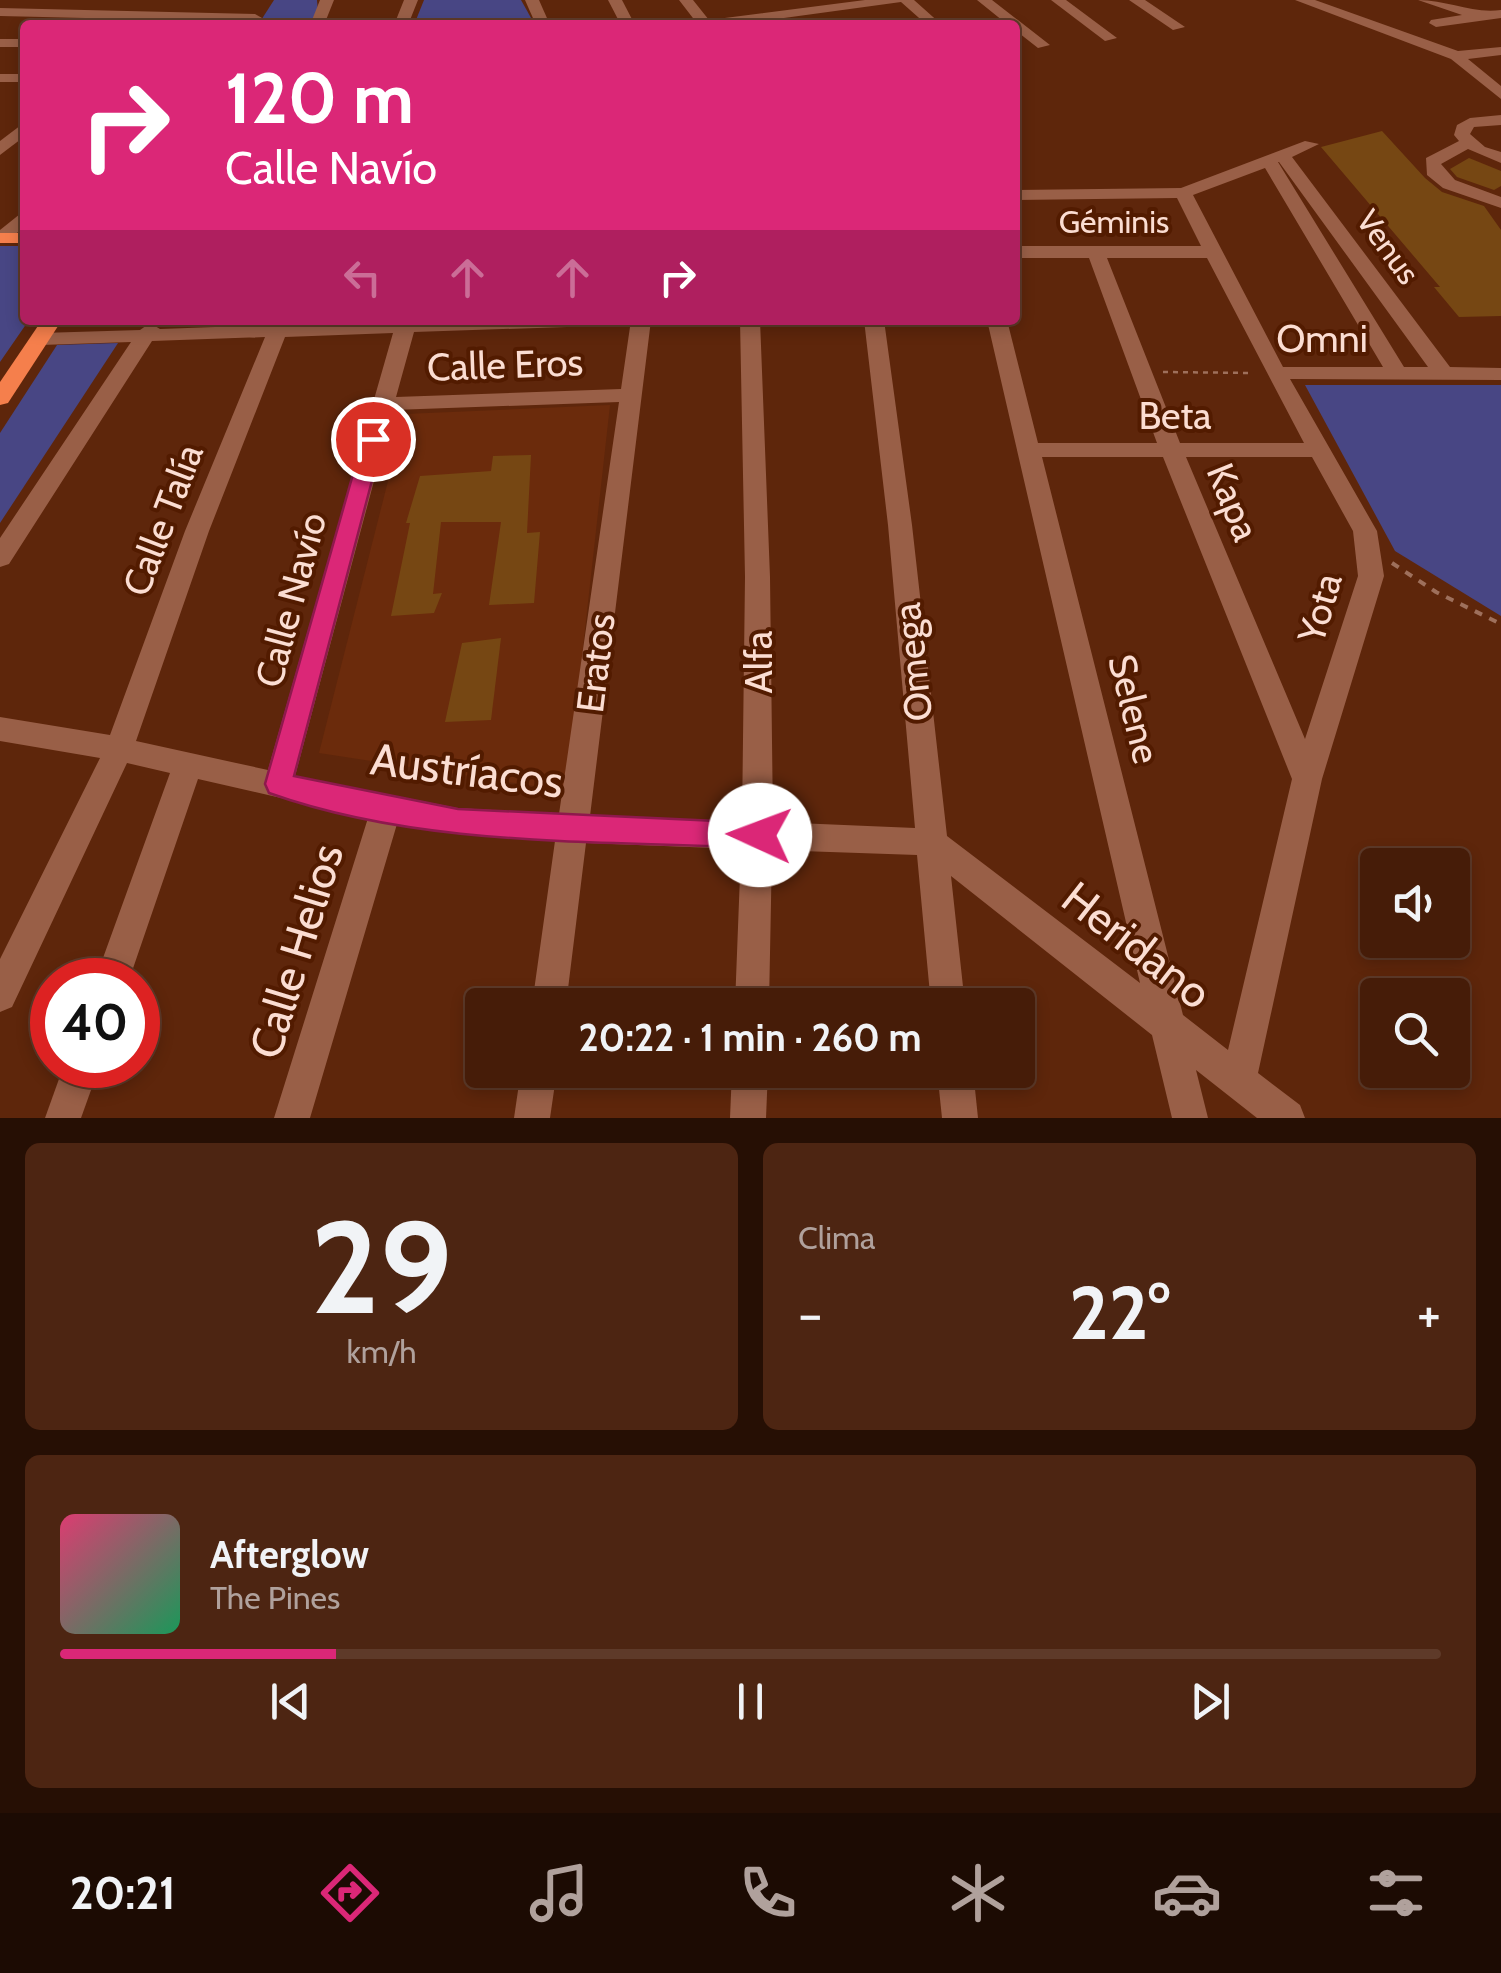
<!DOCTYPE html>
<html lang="es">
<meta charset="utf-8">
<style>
body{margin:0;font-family:Cabin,sans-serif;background:#4d2512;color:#f1f3f6;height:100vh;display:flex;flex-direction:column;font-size:38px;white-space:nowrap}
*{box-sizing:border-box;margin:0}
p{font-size:32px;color:#b0a19c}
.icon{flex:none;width:55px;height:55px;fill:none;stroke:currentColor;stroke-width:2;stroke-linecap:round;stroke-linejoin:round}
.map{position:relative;height:1118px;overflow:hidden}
.sheet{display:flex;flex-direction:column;gap:25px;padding:25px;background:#260f04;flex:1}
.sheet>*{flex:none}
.top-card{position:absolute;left:20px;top:20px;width:1000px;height:305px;border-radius:10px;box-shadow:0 5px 15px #0003,0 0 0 2px #5e3a29;background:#db2777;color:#fff;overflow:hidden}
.buttons{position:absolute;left:1360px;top:848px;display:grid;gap:20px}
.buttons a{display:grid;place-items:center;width:110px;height:110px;border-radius:10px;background:#461c08;box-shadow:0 5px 15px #0003,0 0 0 2px #5e3a29;font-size:50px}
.speed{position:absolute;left:30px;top:958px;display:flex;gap:20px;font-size:50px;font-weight:700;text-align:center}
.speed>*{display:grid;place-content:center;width:130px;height:130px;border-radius:50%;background:#461c08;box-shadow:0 5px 15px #0003,0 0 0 2px #5e3a29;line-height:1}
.speed .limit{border:15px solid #d22;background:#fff;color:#111}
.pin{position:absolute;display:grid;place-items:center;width:85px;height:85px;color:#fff;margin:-42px;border:5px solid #fff;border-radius:50%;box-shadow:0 2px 10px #0007}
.me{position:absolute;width:110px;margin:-55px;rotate:272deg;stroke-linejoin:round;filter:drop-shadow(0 0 8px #0008)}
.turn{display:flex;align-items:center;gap:35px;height:210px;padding:0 40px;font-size:45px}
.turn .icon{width:130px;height:130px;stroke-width:2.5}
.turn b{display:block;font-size:70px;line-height:85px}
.lanes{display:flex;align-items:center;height:95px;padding:0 40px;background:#0003;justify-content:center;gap:50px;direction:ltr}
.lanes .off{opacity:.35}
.big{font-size:75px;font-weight:700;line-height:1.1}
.sheet .widget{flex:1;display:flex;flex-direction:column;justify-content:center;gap:15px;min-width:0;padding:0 35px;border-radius:15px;background:#4d2512}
.sheet .dial{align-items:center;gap:0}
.dial b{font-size:130px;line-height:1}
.song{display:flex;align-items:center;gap:30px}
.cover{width:120px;height:120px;border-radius:15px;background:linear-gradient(135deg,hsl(340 70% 55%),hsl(150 70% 35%))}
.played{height:10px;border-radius:5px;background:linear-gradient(90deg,#db2777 20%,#5e3a29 20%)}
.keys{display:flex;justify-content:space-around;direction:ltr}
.heat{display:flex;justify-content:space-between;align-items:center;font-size:55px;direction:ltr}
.sheet .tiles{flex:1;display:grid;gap:25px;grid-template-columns:1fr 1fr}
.widget:last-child{grid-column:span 2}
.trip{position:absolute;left:465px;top:988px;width:570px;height:100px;border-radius:10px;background:#461c08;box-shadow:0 5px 15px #0003,0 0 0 2px #5e3a29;font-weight:700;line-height:100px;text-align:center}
.tabs{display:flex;height:160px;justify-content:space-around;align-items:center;background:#1c0b03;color:#b0a19c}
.tabs .icon{width:70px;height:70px}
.tabs .on{color:#db2777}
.tabs b{font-size:45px;color:#f1f3f6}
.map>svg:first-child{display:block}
.built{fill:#6b2b0c}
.green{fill:#484684}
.building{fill:#764713}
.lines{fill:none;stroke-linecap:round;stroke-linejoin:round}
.path-far1{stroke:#9e705c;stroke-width:2.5;stroke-dasharray:5 5;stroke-linecap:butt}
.path{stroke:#9e705c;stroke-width:4;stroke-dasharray:8 8;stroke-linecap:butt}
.minor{fill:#995f47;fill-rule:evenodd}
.major{fill:#f57f4c;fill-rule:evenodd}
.route{fill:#db2777;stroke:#8e194d;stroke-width:2.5}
.labels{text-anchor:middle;stroke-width:8;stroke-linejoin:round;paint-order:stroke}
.far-street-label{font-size:32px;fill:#fbddd2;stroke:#521b00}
.street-label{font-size:38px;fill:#fbddd2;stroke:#521b00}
.near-street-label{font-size:45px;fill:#fbddd2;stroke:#521b00}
</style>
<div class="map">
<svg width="1501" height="1118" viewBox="0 0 1501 1118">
<rect width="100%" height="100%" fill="#5e260b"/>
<path class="built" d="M610 405 567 791 319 753 405 414Z"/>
<g class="green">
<path d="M274 0H317L318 13 312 25H258Z"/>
<path d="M424 0H521L535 25H414Z"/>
<path d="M0 246H25V320H29L0 362Z"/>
<path d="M118 343 0 523V433L57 345Z"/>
<path d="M1305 385H1501V616L1395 551Z"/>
</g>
<g class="building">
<path d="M1382 131 1425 178 1442 192 1484 206 1501 230V316L1459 317 1434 287H1440L1321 147Z"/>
<path d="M1469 158 1501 171V186L1494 190 1457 177 1450 169Z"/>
<path d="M531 455 527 533 540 532 534 603 489 605 501 522H441L433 594 442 593 434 613 391 616 410 523H406L420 476 491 471 493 456Z"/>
<path d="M501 638 491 720 445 722 462 643Z"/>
</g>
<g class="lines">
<path class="path-far1" d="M1163 372 1253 373"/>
<path class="path" d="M1392 563 1436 592 1501 624"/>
<g class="minor">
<path d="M320 0H334L324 25H310Z"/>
<path d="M404 0H418L408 25H394Z"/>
<path d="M525 0H539L550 25H536Z"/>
<path d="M608 0H622L635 25H621Z"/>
<path d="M679 0H693L709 20 865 0H914L942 25H927L901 2 732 25H693L696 22Z"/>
<path d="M977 0H992L1050 45 1038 48 1015 30V25H1008Z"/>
<path d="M1051 0H1066L1117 38 1105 41Z"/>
<path d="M1129 0H1145L1185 27 1173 30Z"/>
<path d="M1295 0H1315L1458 51 1501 47V55L1468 59 1501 86V99L1451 59Z"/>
<path d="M1418 0C1448 0 1472 14 1501 10V18L1436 27 1429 23 1431 20 1462 15Z"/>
<path d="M0 8 255 14 262 18 255 22 0 16Z"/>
<rect x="0" y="39" width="25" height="8"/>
<rect x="0" y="74" width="25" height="8"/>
<path d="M1501 115V125L1474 127 1470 134 1485 147 1501 152V163L1468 149 1441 164 1455 180 1501 197V208L1443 188 1427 175 1426 158 1459 141 1454 135 1457 125 1470 118Z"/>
<path d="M25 122V136L0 155V141Z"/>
<path d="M1305 141 1319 144 1292 157 1450 367 1501 368V380L1290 379 1377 531 1384 576 1322 779 1258 1073 1300 1105 1305 1118H1257L1196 1070 1208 1118H1172L1152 1035 951 876 965 1005H931L917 855 772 850 769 1005H735L741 849 586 843 566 1005H532L555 841 457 834 397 824 310 1118H274L368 818 198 779 129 980H95L170 773 127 763 12 1007 0 1012V959L100 758 0 741V717L110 735 185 531 265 337 152 341 9 564 0 567V538L131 342 41 345 31 339 41 333 140 330 150 323 160 329 270 325 272 320H292L290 324 606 320 596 326 414 332 396 397 621 389 631 320H651L590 816 742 821 745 577 740 320H760L770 577 773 822 915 828 888 525 864 320H884L912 525 947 836 1140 983 987 320H1007L1038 443H1157L1089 258H1015V246H1201L1177 198 1015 200V190L1181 188ZM1278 162H1279L1428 367H1404ZM1265 168 1383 367H1283L1193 195ZM1107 258H1207L1304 443H1180ZM393 333 268 770 136 741 209 531 285 337ZM619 402 559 814 457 808 295 776 393 410ZM1042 457H1163L1292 779 1228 1050 1183 1015ZM1186 457H1312L1353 531 1358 576 1305 739Z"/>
<path d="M25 210V225L8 242 0 243V230Z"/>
<path d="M64 1065H100L81 1118H45Z"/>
<path d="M521 1070H557L550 1118H514Z"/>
<path d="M732 1070H768L766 1118H730Z"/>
<path d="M937 1070H973L978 1118H942Z"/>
</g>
<g class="major">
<rect x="0" y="233" width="25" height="10"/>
<path d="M42 320H62L8 403 0 405V382Z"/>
</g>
</g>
<path class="route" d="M373 432 383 439 294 776 458 809 760 823 769 826 774 835 769 844 760 848C598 840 423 848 269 793L265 784 363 439Z"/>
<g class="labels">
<g class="far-street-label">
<text x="1114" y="233">Géminis</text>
<text transform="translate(1388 247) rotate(54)" y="11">Venus</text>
</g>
<g class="street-label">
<text x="1322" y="352">Omni</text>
<text transform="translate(505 365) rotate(-2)" y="13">Calle Eros</text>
<text x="1175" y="429">Beta</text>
<text transform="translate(1233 502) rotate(68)" y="13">Kapa</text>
<text transform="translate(163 520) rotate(-69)" y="13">Calle Talía</text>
<text transform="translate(291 600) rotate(-75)" y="13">Calle Navío</text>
<text transform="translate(1320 608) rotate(-74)" y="13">Yota</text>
<text transform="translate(759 662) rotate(-90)" y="13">Alfa</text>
<text transform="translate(913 662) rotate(-96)" y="13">Omega</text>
<text transform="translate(596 663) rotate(-83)" y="13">Eratos</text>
<text transform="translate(1134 709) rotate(76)" y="13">Selene</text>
</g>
<g class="near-street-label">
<text transform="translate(467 770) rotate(7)" y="16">Austríacos</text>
<text transform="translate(1137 945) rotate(38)" y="16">Heridano</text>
<text transform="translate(296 951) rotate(-73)" y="16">Calle Helios</text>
</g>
</g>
</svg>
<div class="buttons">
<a><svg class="icon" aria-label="sound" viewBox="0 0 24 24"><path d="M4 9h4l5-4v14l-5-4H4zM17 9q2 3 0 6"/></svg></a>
<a><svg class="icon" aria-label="search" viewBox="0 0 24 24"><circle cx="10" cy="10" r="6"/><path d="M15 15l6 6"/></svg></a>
</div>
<div class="speed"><div class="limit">40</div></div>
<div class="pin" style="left:373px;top:439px;background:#d93025"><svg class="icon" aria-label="arrive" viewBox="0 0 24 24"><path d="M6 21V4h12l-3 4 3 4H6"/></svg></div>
<svg class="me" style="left:760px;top:835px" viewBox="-20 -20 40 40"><circle r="19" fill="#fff"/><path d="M0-13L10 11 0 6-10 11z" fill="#db2777"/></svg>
<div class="trip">20:22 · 1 min · 260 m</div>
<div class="top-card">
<div class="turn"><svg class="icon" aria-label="right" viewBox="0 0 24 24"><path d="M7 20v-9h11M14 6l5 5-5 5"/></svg><div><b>120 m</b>Calle Navío</div></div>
<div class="lanes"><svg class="icon off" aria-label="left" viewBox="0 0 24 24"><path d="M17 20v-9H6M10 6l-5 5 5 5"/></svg><svg class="icon off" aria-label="ahead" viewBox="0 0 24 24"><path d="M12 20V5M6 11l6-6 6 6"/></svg><svg class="icon off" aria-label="ahead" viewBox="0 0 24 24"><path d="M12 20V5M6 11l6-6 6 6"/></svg><svg class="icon" aria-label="right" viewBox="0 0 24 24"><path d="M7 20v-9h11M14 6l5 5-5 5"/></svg></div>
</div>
</div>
<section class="sheet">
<div class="tiles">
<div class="widget dial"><b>29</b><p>km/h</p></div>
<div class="widget"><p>Clima</p>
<div class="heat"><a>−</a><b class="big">22°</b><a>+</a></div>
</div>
<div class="widget">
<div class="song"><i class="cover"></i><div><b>Afterglow</b><p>The Pines</p></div></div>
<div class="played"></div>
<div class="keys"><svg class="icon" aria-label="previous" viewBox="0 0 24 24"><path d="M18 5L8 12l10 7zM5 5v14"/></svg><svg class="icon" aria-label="pause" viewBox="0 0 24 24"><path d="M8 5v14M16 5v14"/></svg><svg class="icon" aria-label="next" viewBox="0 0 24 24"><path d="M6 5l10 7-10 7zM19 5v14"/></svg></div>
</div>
</div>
</section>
<nav class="tabs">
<b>20:21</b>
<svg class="icon on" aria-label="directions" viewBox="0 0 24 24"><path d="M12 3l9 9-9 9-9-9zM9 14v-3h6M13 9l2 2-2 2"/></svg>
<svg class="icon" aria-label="music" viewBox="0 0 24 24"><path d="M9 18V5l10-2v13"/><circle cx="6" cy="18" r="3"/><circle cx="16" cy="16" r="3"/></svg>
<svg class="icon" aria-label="phone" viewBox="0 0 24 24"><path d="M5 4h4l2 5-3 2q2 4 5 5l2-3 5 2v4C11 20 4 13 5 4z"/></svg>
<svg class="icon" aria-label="climate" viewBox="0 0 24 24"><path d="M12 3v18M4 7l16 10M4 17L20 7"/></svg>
<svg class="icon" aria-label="car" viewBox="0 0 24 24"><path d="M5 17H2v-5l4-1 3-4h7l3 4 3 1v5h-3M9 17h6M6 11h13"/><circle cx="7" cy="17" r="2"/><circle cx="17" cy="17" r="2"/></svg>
<svg class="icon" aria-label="filters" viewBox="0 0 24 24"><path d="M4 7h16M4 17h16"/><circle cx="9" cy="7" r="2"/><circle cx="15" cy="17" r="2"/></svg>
</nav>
